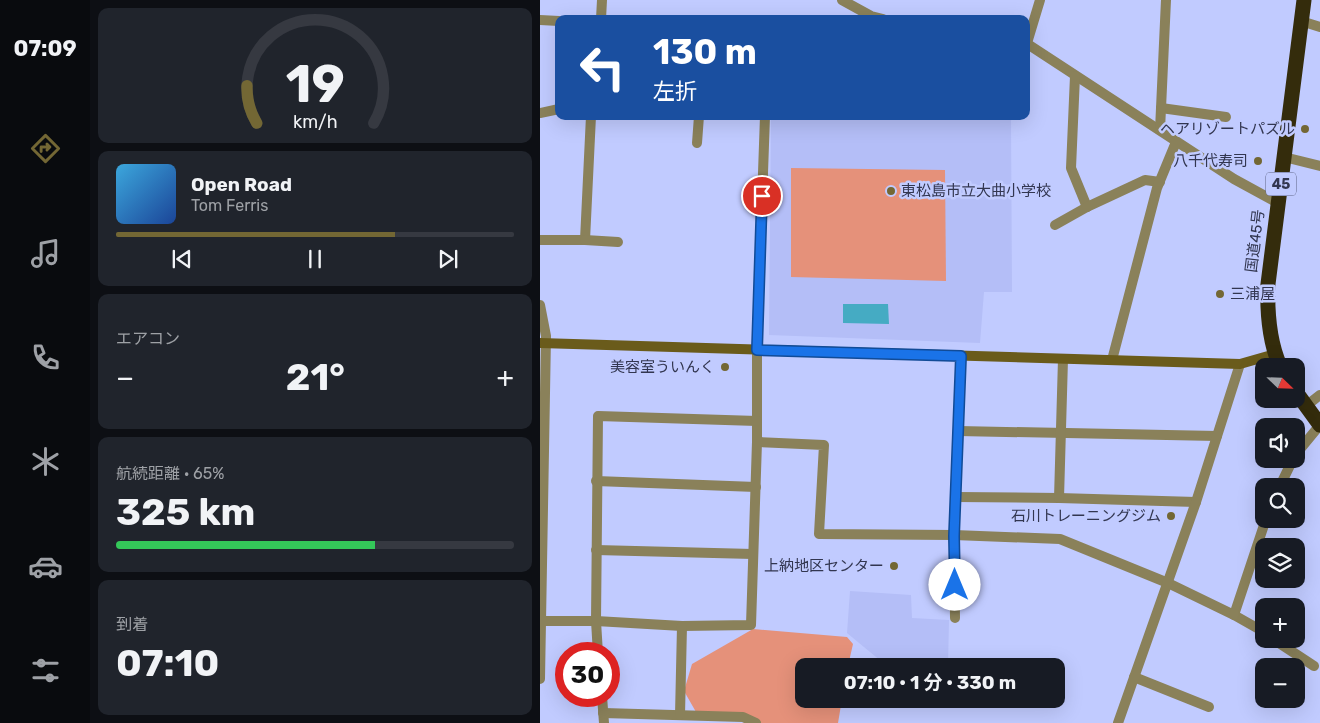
<!DOCTYPE html>
<html lang="ja">
<meta charset="utf-8">
<style>
body{margin:0;font-family:Rubik,"Noto Sans JP",sans-serif;background:#20242c;color:#f1f3f6;height:100vh;display:flex;flex-direction:column;font-size:19px;white-space:nowrap}
*{box-sizing:border-box;margin:0}
p{font-size:16px;color:#9ea1a6}
.icon{flex:none;width:28px;height:28px;fill:none;stroke:currentColor;stroke-width:2;stroke-linecap:round;stroke-linejoin:round}
.map{position:relative;flex:1;overflow:hidden}
.side{display:flex;flex-direction:column;gap:8px;padding:8px;background:#0d0f14;width:450px}
.side>*{flex:none}
.banner{position:absolute;left:15px;top:15px;width:475px;height:105px;border-radius:10px;box-shadow:0 5px 20px #0002;background:#1a4fa0;color:#fff;overflow:hidden}
.needle{width:32px;rotate:113deg}
.fabs{position:absolute;left:715px;top:358px;display:grid;gap:10px}
.fabs a{display:grid;place-items:center;width:50px;height:50px;border-radius:10px;background:#171b24;box-shadow:0 5px 20px #0002;font-size:25px}
.speed{position:absolute;left:15px;top:642px;display:flex;gap:10px;font-size:25px;font-weight:700;text-align:center}
.speed>*{display:grid;place-content:center;width:65px;height:65px;border-radius:50%;background:#171b24;box-shadow:0 5px 20px #0002;line-height:1}
.speed .limit{border:8px solid #d22;background:#fff;color:#111}
.pin{position:absolute;display:grid;place-items:center;width:42px;height:42px;color:#fff;margin:-21px;border:2px solid #fff;border-radius:50%;box-shadow:0 1px 5px #0007}
.me{position:absolute;width:55px;margin:-28px;rotate:0deg;stroke-linejoin:round;filter:drop-shadow(0 0 4px #0008)}
.turn{display:flex;align-items:center;gap:18px;height:105px;padding:0 15px;font-size:22px}
.turn .icon{width:65px;height:65px;stroke-width:2.5}
.turn b{display:block;font-size:35px;line-height:42px}
.big{font-size:38px;font-weight:700;line-height:1.1}
.side .tile{flex:1;display:flex;flex-direction:column;justify-content:center;gap:8px;min-width:0;padding:0 18px;border-radius:10px;background:#20242c}
.side .dial{align-items:center;gap:0}
.dial svg{height:130px;overflow:visible;fill:none;stroke:#363941;stroke-width:7;stroke-linecap:round;text-anchor:middle}
.dial text{fill:#f1f3f6;stroke:none}
.song{display:flex;align-items:center;gap:15px}
.cover{width:60px;height:60px;border-radius:8px;background:linear-gradient(135deg,hsl(200 70% 55%),hsl(220 70% 35%))}
.played{height:5px;border-radius:2px;background:linear-gradient(90deg,#736734 70%,#363941 70%)}
.keys{display:flex;justify-content:space-around;direction:ltr}
.heat{display:flex;justify-content:space-between;align-items:center;font-size:28px;direction:ltr}
.charge{height:8px;border-radius:4px;background:linear-gradient(90deg,#34c759 65%,#363941 0)}
.trip{position:absolute;left:255px;top:658px;width:270px;height:50px;border-radius:10px;background:#171b24;box-shadow:0 5px 20px #0002;font-weight:700;line-height:50px;text-align:center}
main{display:flex;flex:1;min-height:0}
.tabs{display:flex;flex-direction:column;width:90px;justify-content:space-around;align-items:center;background:#090b0e;color:#9ea1a6}
.tabs .icon{width:35px;height:35px}
.tabs .active{color:#736734}
.tabs b{font-size:22px;color:#f1f3f6}
.map>svg:first-child{display:block}
.built{fill:#b4bef7}
.green{fill:#e5917a}
.water{fill:#45abc3}
.lines{fill:none;stroke-linecap:round;stroke-linejoin:round}
.street{stroke:#8a815a;stroke-width:10}
.secondary{stroke:#6a5b1b;stroke-width:10}
.highway{stroke:#342c0c;stroke-width:15}
.route-casing{stroke:#114b97;stroke-width:12}
.route{stroke:#1a73e8;stroke-width:9}
.poi-dot{fill:#736734;stroke:#c1cbff;stroke-width:2}
.labels{text-anchor:middle;stroke-width:5;stroke-linejoin:round;paint-order:stroke}
.shield{fill:#c1cbff;stroke:#5d6384;stroke-width:1}
.shield-label{font-size:14px;font-weight:bold;fill:#323650}
.poi-label{font-size:15px;fill:#323650;stroke:#c1cbff;text-anchor:end}
.street-label{font-size:15px;fill:#323650;stroke:#c1cbff}
</style>
<main>
<nav class="tabs">
<b>07:09</b>
<svg class="icon active" aria-label="directions" viewBox="0 0 24 24"><path d="M12 3l9 9-9 9-9-9zM9 14v-3h6M13 9l2 2-2 2"/></svg>
<svg class="icon" aria-label="music" viewBox="0 0 24 24"><path d="M9 18V5l10-2v13"/><circle cx="6" cy="18" r="3"/><circle cx="16" cy="16" r="3"/></svg>
<svg class="icon" aria-label="phone" viewBox="0 0 24 24"><path d="M5 4h4l2 5-3 2q2 4 5 5l2-3 5 2v4C11 20 4 13 5 4z"/></svg>
<svg class="icon" aria-label="climate" viewBox="0 0 24 24"><path d="M12 3v18M4 7l16 10M4 17L20 7"/></svg>
<svg class="icon" aria-label="car" viewBox="0 0 24 24"><path d="M5 17H2v-5l4-1 3-4h7l3 4 3 1v5h-3M9 17h6M6 11h13"/><circle cx="7" cy="17" r="2"/><circle cx="17" cy="17" r="2"/></svg>
<svg class="icon" aria-label="filters" viewBox="0 0 24 24"><path d="M4 7h16M4 17h16"/><circle cx="9" cy="7" r="2"/><circle cx="15" cy="17" r="2"/></svg>
</nav>
<section class="side">
<div class="tile dial"><svg viewBox="0 0 100 80">
<path d="M14 69A42 42 0 1 1 86 69"/>
<path d="M14 69A42 42 0 0 1 8 46" stroke="#736734"/>
<text x="50" y="56" font-size="32" font-weight="700">19</text>
<text x="50" y="72" font-size="11">km/h</text>
</svg></div>
<div class="tile">
<div class="song"><i class="cover"></i><div><b>Open Road</b><p>Tom Ferris</p></div></div>
<div class="played"></div>
<div class="keys"><svg class="icon" aria-label="previous" viewBox="0 0 24 24"><path d="M18 5L8 12l10 7zM5 5v14"/></svg><svg class="icon" aria-label="pause" viewBox="0 0 24 24"><path d="M8 5v14M16 5v14"/></svg><svg class="icon" aria-label="next" viewBox="0 0 24 24"><path d="M6 5l10 7-10 7zM19 5v14"/></svg></div>
</div>
<div class="tile"><p>エアコン</p>
<div class="heat"><a>−</a><b class="big">21°</b><a>+</a></div>
</div>
<div class="tile"><p>航続距離 · 65%</p><b class="big">325 km</b><div class="charge"></div></div>
<div class="tile"><p>到着</p><b class="big">07:10</b></div>
</section>
<div class="map">
<svg width="780" height="723" viewBox="0 0 780 723">
<rect width="100%" height="100%" fill="#c1cbff"/>
<g class="built">
<path d="M231 116 471 118 472 292H444L440 343 229 335Z"/>
<path d="M310 591 371 595 372 618 409 620 408 666H347L307 633Z"/>
</g>
<g class="green">
<path d="M251 168 405 170 406 281 251 277Z"/>
<path d="M213 629 307 637 313 644 308 666H264V699H302L298 723H219L156 712 144 691 152 664Z"/>
</g>
<path class="water" d="M303 304H348L349 324 303 323Z"/>
<g class="lines">
<g class="street">
<path d="M302 0 331 16 343 19"/>
<path d="M61 19 62 0"/>
<path d="M0 20 19 21"/>
<path d="M761 21 780 27"/>
<path d="M486 43 694 179 738 203"/>
<path d="M487 43 500 0"/>
<path d="M535 76 531 168 547 207"/>
<path d="M621 108 686 117"/>
<path d="M0 113 19 109"/>
<path d="M620 130 626 0"/>
<path d="M157 143 159 116"/>
<path d="M744 157 780 166"/>
<path d="M515 225 547 207 605 180 620 182"/>
<path d="M0 240H45L51 116"/>
<path d="M45 240 78 242"/>
<path d="M0 305 6 336 0 679"/>
<path d="M572 360 617 188 636 142"/>
<path d="M766 406 780 395"/>
<path d="M418 431 677 436"/>
<path d="M217 442 284 445 279 534 414 535 520 539 628 583 694 615 724 632"/>
<path d="M756 454 780 425"/>
<path d="M56 481 216 487"/>
<path d="M740 486 753 459"/>
<path d="M416 497 519 498 656 502"/>
<path d="M519 498 523 359"/>
<path d="M56 550 213 554"/>
<path d="M694 615 726 519"/>
<path d="M415 618 414 535 421 356"/>
<path d="M1 621H56L142 626 211 625 217 442V343L225 116"/>
<path d="M733 639 774 666"/>
<path d="M58 654 56 621 58 416 217 421"/>
<path d="M594 677 669 707"/>
<path d="M62 696 64 723"/>
<path d="M63 713 203 717 216 723"/>
<path d="M140 715 142 626"/>
<path d="M578 723 656 502 700 364"/>
</g>
<path class="secondary" d="M0 343 700 364 735 354"/>
<g class="highway">
<path d="M740 366C729 341 727 311 728 284L764 0"/>
<path d="M756 392 780 425"/>
</g>
</g>
<g class="lines">
<g class="route-casing">
<path id="route" d="M222 196 217 350 421 356 414 536 415 585"/>
</g>
<use href="#route" class="route"/>
</g>
<g class="poi-dot">
<circle cx="765" cy="129" r="5"/>
<circle cx="718" cy="161" r="5"/>
<circle cx="351" cy="191" r="5"/>
<circle cx="680" cy="294" r="5"/>
<circle cx="185" cy="367" r="5"/>
<circle cx="631" cy="516" r="5"/>
<circle cx="354" cy="566" r="5"/>
</g>
<g class="labels">
<rect class="shield" x="726" y="172.5" width="30" height="23" rx="4"/>
<g class="shield-label">
<text x="741" y="189">45</text>
</g>
<g class="poi-label">
<text x="755" y="134">ヘアリゾートパズル</text>
<text x="708" y="166">八千代寿司</text>
<text x="361" y="196" text-anchor="start">東松島市立大曲小学校</text>
<text x="690" y="299" text-anchor="start">三浦屋</text>
<text x="175" y="372">美容室ういんく</text>
<text x="621" y="521">石川トレーニングジム</text>
<text x="344" y="571">上納地区センター</text>
</g>
<g class="street-label">
<text transform="translate(715 241) rotate(-83)" y="5">国道45号</text>
</g>
</g>
</svg>
<div class="fabs">
<a><svg class="needle" viewBox="-14 -14 28 28"><path d="M0-13l5 13h-10z" fill="#e53935"/><path d="M0 13l5-13h-10z" fill="#9ea1a6"/></svg></a>
<a><svg class="icon" aria-label="sound" viewBox="0 0 24 24"><path d="M4 9h4l5-4v14l-5-4H4zM17 9q2 3 0 6"/></svg></a>
<a><svg class="icon" aria-label="search" viewBox="0 0 24 24"><circle cx="10" cy="10" r="6"/><path d="M15 15l6 6"/></svg></a>
<a><svg class="icon" aria-label="layers" viewBox="0 0 24 24"><path d="M12 4l9 5-9 5-9-5zM3 14l9 5 9-5"/></svg></a>
<a>+</a>
<a>−</a>
</div>
<div class="speed"><div class="limit">30</div></div>
<div class="pin" style="left:222px;top:196px;background:#d93025"><svg class="icon" aria-label="arrive" viewBox="0 0 24 24"><path d="M6 21V4h12l-3 4 3 4H6"/></svg></div>
<svg class="me" style="left:415px;top:585px" viewBox="-20 -20 40 40"><circle r="19" fill="#fff"/><path d="M0-13L10 11 0 6-10 11z" fill="#1a73e8"/></svg>
<div class="trip">07:10 · 1 分 · 330 m</div>
<div class="banner">
<div class="turn"><svg class="icon" aria-label="left" viewBox="0 0 24 24"><path d="M17 20v-9H6M10 6l-5 5 5 5"/></svg><div><b>130 m</b>左折</div></div>
</div>
</div>
</main>
